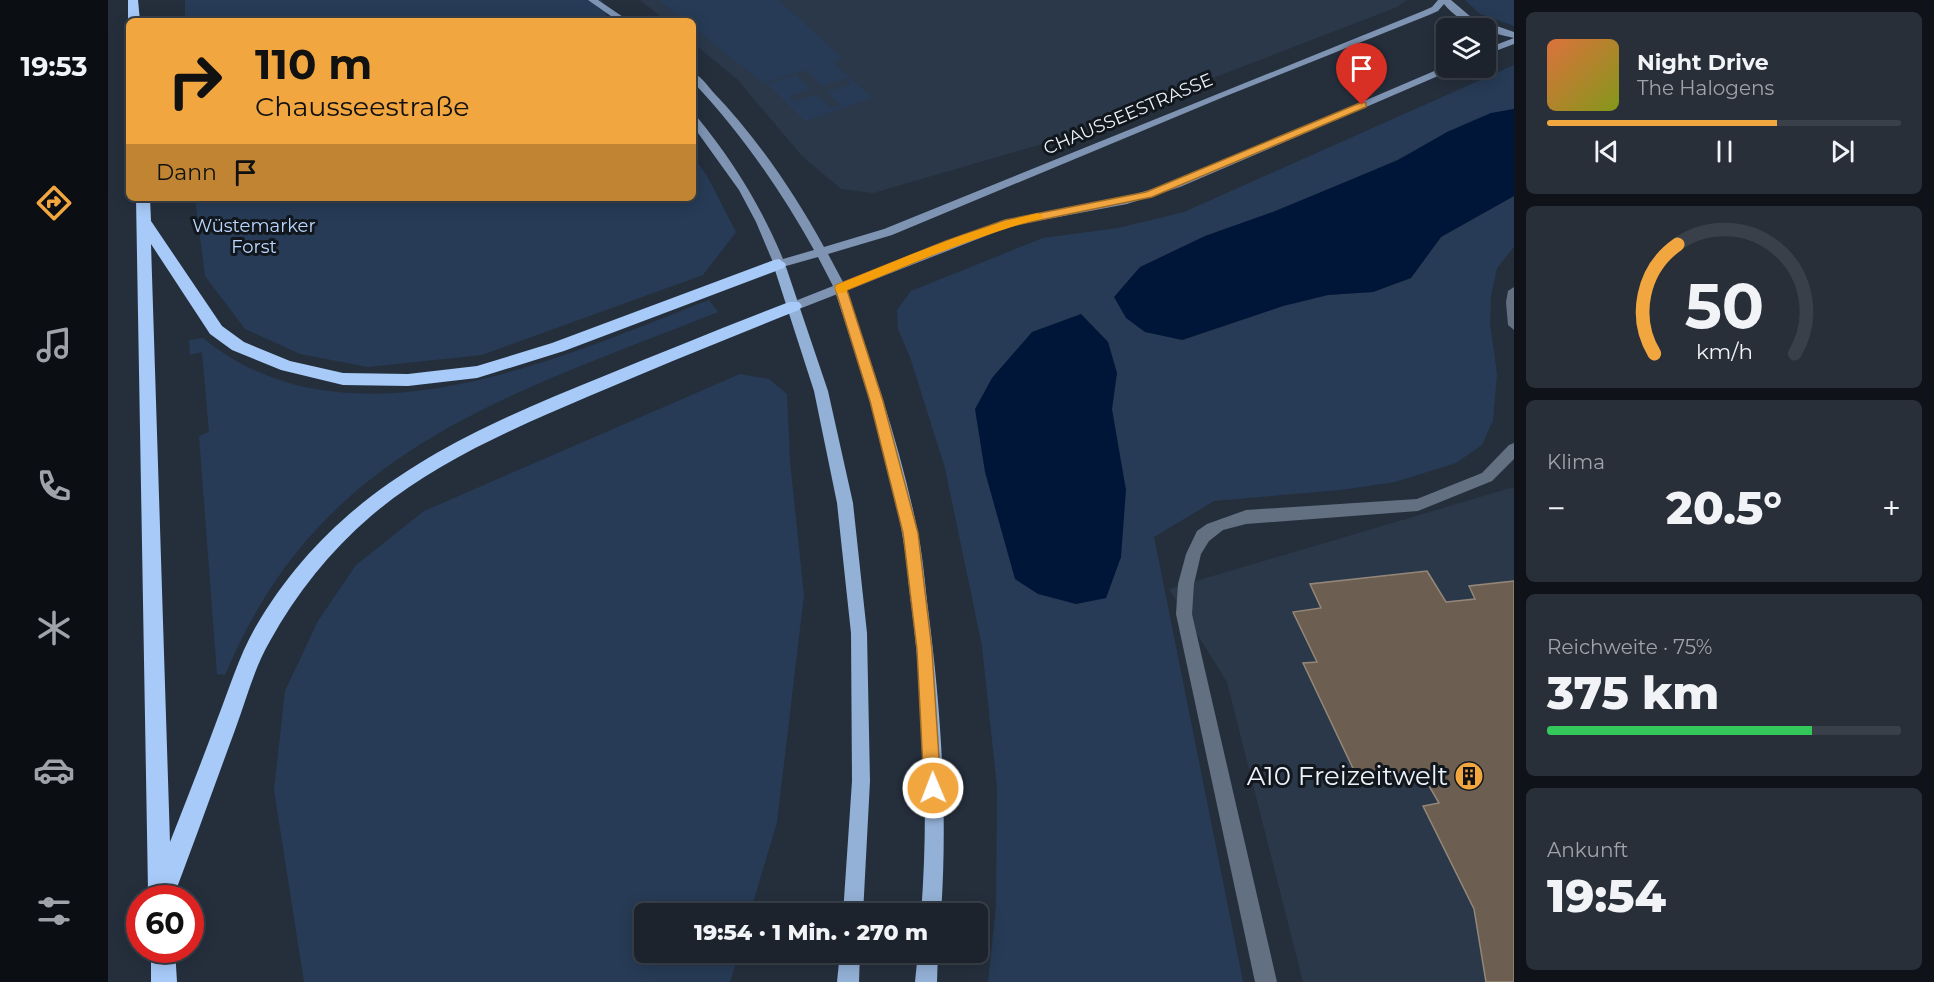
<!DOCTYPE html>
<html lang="de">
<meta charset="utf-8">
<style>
body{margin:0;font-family:Montserrat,sans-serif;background:#292f39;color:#f1f3f6;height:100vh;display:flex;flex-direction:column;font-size:22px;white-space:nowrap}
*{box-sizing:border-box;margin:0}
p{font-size:20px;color:#a0a4aa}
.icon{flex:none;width:33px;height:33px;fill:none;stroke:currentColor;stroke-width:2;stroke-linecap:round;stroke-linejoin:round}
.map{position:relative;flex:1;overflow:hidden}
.side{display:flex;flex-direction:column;gap:12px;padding:12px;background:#0f1319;width:420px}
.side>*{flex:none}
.banner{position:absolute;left:18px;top:18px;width:570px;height:183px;border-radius:9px;box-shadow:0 3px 15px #0003,0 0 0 2px #3a4049;background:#f1a63f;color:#111;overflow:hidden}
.fabs{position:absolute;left:1328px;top:18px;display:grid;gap:12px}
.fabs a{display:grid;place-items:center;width:60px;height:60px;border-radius:9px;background:#1c232d;box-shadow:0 3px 15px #0003,0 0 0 2px #3a4049;font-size:30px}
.speed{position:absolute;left:18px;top:885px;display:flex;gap:12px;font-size:30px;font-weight:700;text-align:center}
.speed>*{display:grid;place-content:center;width:78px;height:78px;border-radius:50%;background:#1c232d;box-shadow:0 3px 15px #0003,0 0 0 2px #3a4049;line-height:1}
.speed .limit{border:9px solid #d22;background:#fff;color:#111}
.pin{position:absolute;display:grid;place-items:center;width:51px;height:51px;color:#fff;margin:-62px -26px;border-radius:50% 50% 50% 0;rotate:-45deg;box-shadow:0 0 6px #0007}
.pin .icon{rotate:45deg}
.me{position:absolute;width:66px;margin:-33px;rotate:359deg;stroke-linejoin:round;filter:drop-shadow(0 0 4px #0008)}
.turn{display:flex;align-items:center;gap:21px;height:126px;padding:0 30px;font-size:27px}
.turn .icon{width:78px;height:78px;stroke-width:2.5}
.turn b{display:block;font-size:42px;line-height:51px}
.then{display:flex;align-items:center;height:57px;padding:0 30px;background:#0003;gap:12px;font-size:22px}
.big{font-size:45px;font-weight:800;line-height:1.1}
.side .card{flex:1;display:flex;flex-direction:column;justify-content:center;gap:9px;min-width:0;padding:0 21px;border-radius:9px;background:#292f39}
.side .dial{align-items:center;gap:0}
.dial svg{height:156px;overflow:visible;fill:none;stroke:#3a4049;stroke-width:7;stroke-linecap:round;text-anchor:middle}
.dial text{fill:#f1f3f6;stroke:none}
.song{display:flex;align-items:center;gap:18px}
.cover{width:72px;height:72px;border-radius:9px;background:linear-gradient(135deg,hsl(20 70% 55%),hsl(70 70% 35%))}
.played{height:6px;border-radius:3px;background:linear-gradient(90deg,#f1a63f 65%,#3a4049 65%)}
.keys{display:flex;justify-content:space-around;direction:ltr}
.heat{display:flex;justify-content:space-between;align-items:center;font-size:33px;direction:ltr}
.charge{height:9px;border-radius:4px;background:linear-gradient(90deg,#34c759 75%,#3a4049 0)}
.trip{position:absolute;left:526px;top:903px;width:354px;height:60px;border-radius:9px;background:#1c232d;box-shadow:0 3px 15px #0003,0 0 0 2px #3a4049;font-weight:800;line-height:60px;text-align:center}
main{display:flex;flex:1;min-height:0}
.menu{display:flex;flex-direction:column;width:108px;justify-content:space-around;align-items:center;background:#0b0e12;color:#a0a4aa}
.menu .icon{width:42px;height:42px}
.menu .on{color:#f1a63f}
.menu b{font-size:27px;color:#f1f3f6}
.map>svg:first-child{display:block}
.built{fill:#2a384a}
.green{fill:#273b56;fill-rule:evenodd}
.water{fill:#001638}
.building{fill:#6c5f51;stroke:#958778;stroke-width:1.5}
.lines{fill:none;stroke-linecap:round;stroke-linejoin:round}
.street{fill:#627082;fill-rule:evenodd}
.secondary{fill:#7e94b2;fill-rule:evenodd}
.primary{fill:#93b0d6;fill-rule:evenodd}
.highway{fill:#a7caf8;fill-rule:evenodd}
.route{fill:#f1a63f;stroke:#9d6c29;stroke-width:1.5}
.slow{fill:#f59e0b}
.labels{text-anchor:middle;stroke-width:6;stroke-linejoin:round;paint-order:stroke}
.far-street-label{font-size:18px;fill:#ebf2fb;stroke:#12171d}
.far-park-label{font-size:18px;fill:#bad8ff;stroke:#12171d}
.near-poi-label{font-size:26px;fill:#ebf2fb;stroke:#12171d;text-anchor:end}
</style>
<main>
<nav class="menu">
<b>19:53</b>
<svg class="icon on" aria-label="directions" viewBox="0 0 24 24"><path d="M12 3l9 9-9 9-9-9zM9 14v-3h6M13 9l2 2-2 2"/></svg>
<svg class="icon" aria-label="music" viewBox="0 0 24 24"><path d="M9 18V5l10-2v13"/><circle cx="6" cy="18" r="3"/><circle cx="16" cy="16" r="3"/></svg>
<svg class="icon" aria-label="phone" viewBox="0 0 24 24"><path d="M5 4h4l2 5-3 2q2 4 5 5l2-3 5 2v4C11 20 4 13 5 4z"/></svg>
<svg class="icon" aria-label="climate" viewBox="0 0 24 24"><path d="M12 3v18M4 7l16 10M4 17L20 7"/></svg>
<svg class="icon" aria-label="car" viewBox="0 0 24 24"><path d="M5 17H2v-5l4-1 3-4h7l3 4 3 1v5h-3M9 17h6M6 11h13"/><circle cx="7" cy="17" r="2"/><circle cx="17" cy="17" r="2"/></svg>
<svg class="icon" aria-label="filters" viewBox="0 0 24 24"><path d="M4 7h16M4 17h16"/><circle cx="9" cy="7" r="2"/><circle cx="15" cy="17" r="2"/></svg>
</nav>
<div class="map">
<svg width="1406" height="982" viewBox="0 0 1406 982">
<rect width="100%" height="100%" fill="#252f3c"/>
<g class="built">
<path d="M532 0H1299L1289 7 934 144 765 193 733 189 694 156 630 80 585 43V21H558Z"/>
<path d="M1406 487V982H1195L1119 682 1061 589Z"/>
</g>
<g class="green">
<path d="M77 0H494L500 21H77Z"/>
<path d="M550 0H671L735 59 725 63 764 98 697 121 660 84 688 75 703 89 683 96 681 98 685 101 708 95 723 108 733 105 719 92 743 84 738 78 714 86 698 70 655 83 585 27V21H578Z"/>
<path d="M1357 0H1406V26L1372 14Z"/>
<path d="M1406 65V109C1360 116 1330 141 1289 160 1227 190 1162 213 1097 236L1075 340 1175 306 1220 295 1265 292 1303 278 1333 237 1406 196V247L1389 268 1383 296 1382 323 1389 374 1385 420 1374 445 1348 463 1287 482 1232 490 1106 501 1046 537 1135 982H880L888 906 889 787 874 646 837 468 802 357 790 329 789 310 803 291 935 238 1010 228 1076 212ZM973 314 1000 342 1009 373 1004 408 1013 557 998 598 968 604Z"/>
<path d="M585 156 599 176 628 232 595 275 374 355 260 367 192 354 137 329 97 276 87 198H585Z"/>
<path d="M601 300 610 312C461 372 292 422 188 553 158 590 136 631 117 675L109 674 91 436 101 432 94 352 82 355 81 340 95 338C240 457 453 357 601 300Z"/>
<path d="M632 374 661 379 679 394 682 462 696 595 669 822 642 913 537 914V952L631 953 622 982H196L166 790 177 691 210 621 248 565 316 511Z"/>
</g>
<g class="water">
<path d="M1406 109V196L1333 237 1303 278 1265 292 1220 295 1175 306 1074 340 1037 332 1018 318 1006 297 1032 267 1097 236 1165 212 1290 160 1339 132 1383 113Z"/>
<path d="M973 314 1000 342 1009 373 1004 409 1018 490 1013 557 998 598 968 604 930 594 907 579 877 472 867 409 884 378 924 332Z"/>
</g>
<path class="building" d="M1319 571 1338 602 1367 599 1361 586 1406 581V982H1378L1366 909 1315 806 1331 803 1313 772 1250 779 1195 663 1209 662 1185 612 1213 608 1202 584Z"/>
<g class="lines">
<g class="street">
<path d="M1406 287V330L1400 325 1398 302 1400 291Z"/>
<path d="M1406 443V459L1384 481 1310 511 1138 524 1115 530 1101 541 1093 554 1086 584 1084 614 1169 982H1147L1068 614 1070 584 1078 554 1089 531 1099 524 1138 510 1309 499 1374 473 1401 445Z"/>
</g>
<g class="secondary">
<path d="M480 0H490L521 21H510Z"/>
<path d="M1330 0H1343L1363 17 1406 32V38C1380 32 1354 26 1336 4L1330 11 1321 15 1118 96 784 235 720 254 735 282 897 220 1018 197 1064 183 1338 66 1346 68 1344 70 1072 187 1019 204 903 226 686 311 682 309 680 306 682 303 725 286 711 259 710 257 671 268 667 267 648 222 631 190 585 126V116L589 117C625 161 653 206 675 259L706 250C672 189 633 133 585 82V73C593 76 599 85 605 92 649 138 685 191 716 247L776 229 1315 11 1324 7Z"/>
<path d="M1406 38V44L1377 55V49Z"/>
</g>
<g class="primary">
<path d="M671 260 677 264 720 391 745 503 759 633 762 781 755 914H735L744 781 743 633 729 503 706 391 665 264Z"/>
<path d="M732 284 738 288C765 368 793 449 810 533 815 558 817 584 820 609 833 709 840 813 833 914H813C821 813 816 709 804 610 800 584 799 558 794 533 779 450 752 368 726 288Z"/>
<path d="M732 952H752L751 982H729Z"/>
<path d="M810 952H830L829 982H807Z"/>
</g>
<g class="highway">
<path d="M20 0H30L32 21H20Z"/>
<path d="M28 198H42L43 221 114 326 136 342 182 361 235 373 300 374 369 366 444 343 666 260 671 259 678 264 676 268 456 351 369 378 300 386 235 385 173 370 124 350 102 334 43 244 62 842C78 801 94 761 109 720 121 689 131 656 147 628 227 490 354 433 496 376 557 351 619 326 681 302H691L694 306 691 310C620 338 549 367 479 397 404 429 325 463 263 516 222 551 188 594 162 641 146 668 138 701 127 730 106 787 86 843 65 898H41L40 891Z"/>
<path d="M43 950H67L69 982H43Z"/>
</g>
</g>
<path class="route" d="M1254 102 1258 103V107L1044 197 903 226 846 246 739 290 775 401 810 533 824 650 833 788 831 794 825 797 819 794 816 788 809 650 795 533 762 401 727 288 728 285 838 241 897 220 1038 192Z"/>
<path class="slow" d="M930 213 935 216 934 218C867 236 803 264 739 290L737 293H729L727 288 728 285C795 258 860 229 930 213Z"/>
<defs>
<g id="building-disc" transform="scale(1.5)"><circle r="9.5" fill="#f1a63f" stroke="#12171d"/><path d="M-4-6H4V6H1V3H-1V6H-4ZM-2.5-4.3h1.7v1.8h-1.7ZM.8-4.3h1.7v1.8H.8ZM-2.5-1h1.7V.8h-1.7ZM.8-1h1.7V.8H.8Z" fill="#111"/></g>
</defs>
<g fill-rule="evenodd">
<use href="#building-disc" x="1361" y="776"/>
</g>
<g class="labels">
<g class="far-street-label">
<text transform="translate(1020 114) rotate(-23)" y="6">CHAUSSEESTRASSE</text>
</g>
<g class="far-park-label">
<text x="146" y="232">Wüstemarker<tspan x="146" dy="21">Forst</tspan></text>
</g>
<g class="near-poi-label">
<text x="1340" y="785">A10 Freizeitwelt</text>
</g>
</g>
</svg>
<div class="fabs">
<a><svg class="icon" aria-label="layers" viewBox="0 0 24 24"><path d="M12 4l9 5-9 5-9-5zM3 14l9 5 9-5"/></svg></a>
</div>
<div class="speed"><div class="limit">60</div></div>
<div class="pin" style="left:1254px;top:105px;background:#d93025"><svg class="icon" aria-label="arrive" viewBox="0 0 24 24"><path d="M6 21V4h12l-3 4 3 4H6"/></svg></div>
<svg class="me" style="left:825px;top:788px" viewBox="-20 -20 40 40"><circle r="17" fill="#f1a63f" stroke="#fff" stroke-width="3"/><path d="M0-11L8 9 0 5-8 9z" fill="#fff"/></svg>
<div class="trip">19:54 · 1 Min. · 270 m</div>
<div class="banner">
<div class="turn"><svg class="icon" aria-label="right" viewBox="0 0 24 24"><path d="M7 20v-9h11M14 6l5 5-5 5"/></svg><div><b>110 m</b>Chausseestraße</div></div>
<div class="then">Dann<svg class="icon" aria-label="arrive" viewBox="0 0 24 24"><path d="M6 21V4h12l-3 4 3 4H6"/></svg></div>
</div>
</div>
<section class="side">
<div class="card">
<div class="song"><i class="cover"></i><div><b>Night Drive</b><p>The Halogens</p></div></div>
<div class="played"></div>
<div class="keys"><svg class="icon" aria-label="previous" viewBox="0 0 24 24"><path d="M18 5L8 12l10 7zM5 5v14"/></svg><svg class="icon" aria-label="pause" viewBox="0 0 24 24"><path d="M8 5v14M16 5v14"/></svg><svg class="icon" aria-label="next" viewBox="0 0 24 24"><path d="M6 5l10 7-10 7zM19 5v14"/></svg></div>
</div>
<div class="card dial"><svg viewBox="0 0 100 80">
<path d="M14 69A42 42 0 1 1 86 69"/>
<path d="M14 69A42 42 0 0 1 26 13" stroke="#f1a63f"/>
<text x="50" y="56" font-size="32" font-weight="700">50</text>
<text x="50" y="72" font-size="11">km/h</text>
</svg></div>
<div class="card"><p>Klima</p>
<div class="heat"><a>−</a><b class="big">20.5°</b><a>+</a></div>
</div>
<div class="card"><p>Reichweite · 75%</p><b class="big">375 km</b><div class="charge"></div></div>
<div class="card"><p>Ankunft</p><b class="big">19:54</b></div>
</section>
</main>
